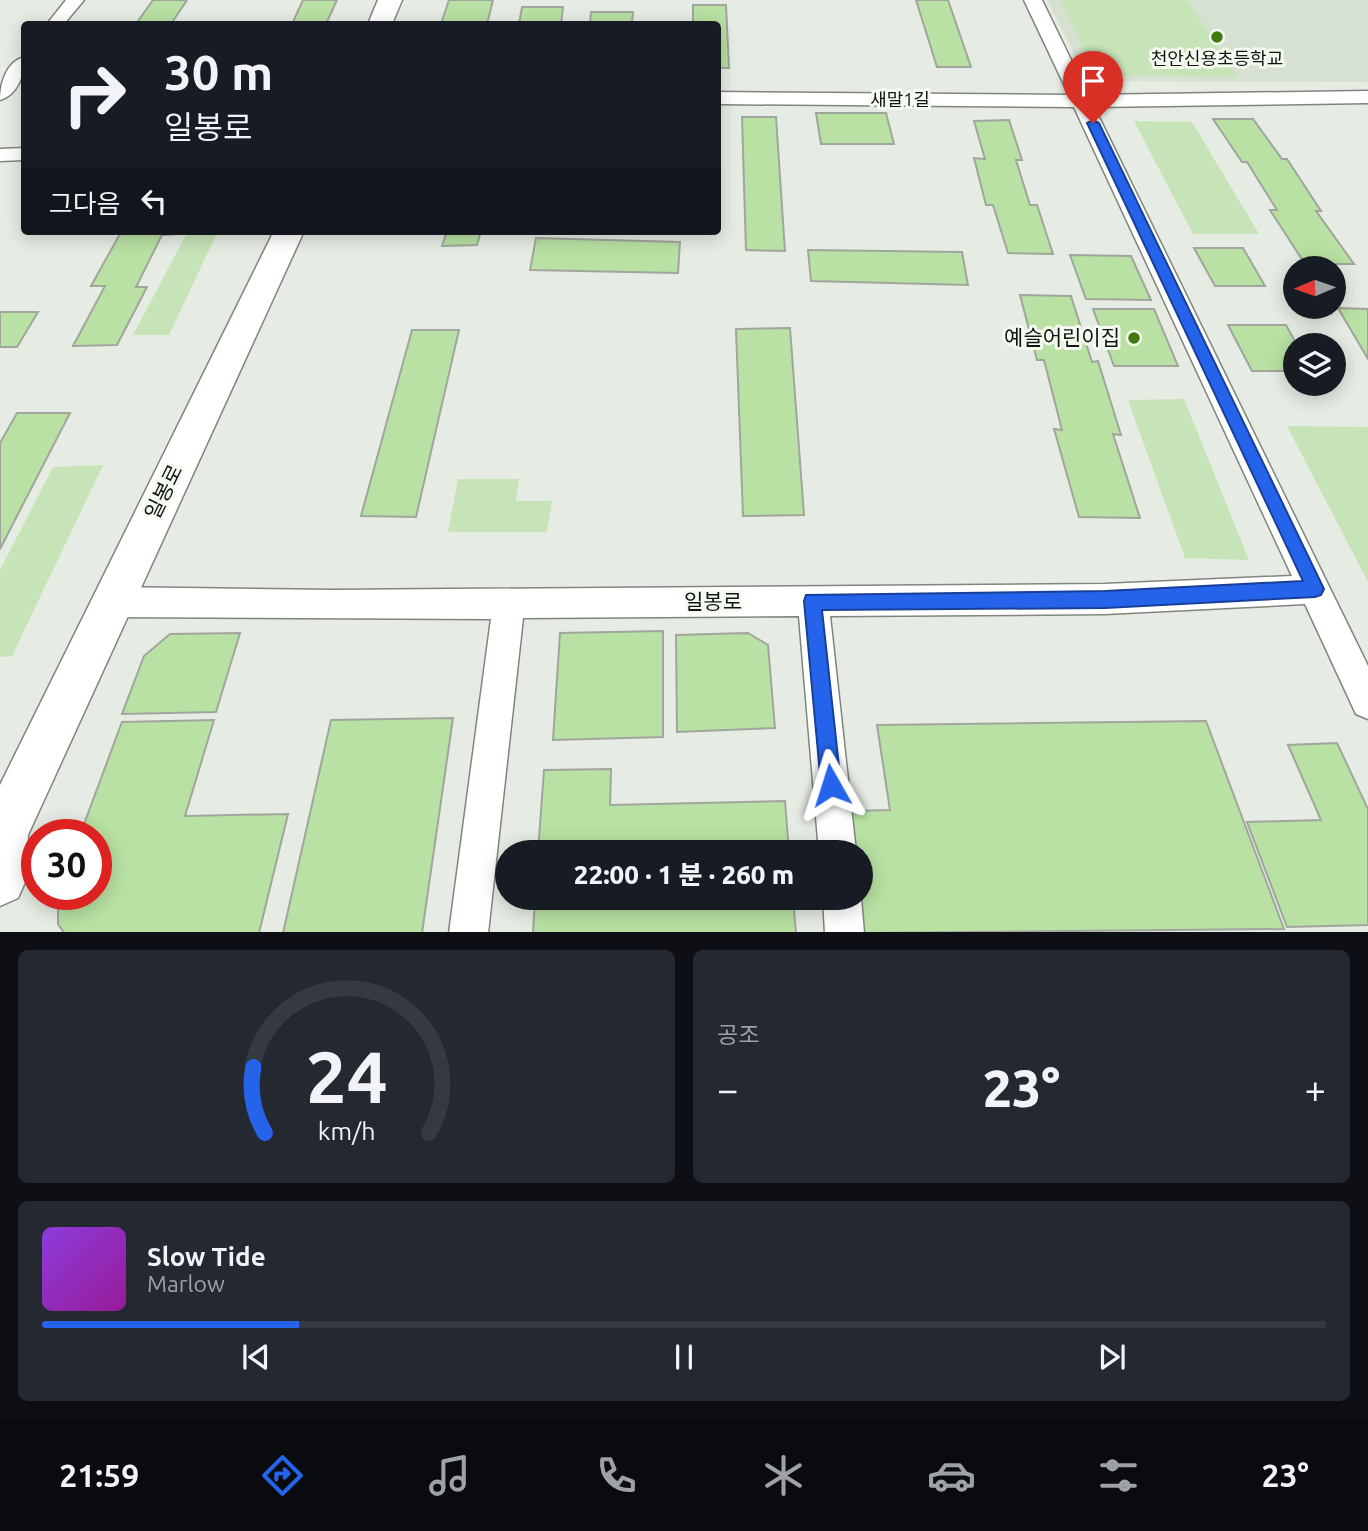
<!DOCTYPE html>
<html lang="ko">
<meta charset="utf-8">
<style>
body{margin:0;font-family:Ubuntu,"Noto Sans KR",sans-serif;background:#242831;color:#f1f3f6;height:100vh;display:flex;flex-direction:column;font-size:26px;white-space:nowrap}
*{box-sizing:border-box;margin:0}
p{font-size:23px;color:#9ea1a6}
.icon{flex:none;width:38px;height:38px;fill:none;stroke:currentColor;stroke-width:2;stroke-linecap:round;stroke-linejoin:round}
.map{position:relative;height:932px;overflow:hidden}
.side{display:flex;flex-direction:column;gap:18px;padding:18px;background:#0d0f14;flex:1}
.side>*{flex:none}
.guide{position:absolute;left:21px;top:21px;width:700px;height:214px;border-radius:7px;box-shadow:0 4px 18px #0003;background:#171b24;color:#f1f3f6;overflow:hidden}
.needle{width:46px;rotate:268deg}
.fabs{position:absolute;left:1283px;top:256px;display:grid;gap:14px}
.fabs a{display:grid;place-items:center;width:63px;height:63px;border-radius:50%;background:#171b24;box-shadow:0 4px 18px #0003;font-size:35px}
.speed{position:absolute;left:21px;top:819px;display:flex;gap:14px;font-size:35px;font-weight:700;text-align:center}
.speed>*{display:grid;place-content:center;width:91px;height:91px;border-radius:50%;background:#171b24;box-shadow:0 4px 18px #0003;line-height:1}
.speed .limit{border:10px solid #d22;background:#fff;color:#111}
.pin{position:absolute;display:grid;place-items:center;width:60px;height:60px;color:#fff;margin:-72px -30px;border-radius:50% 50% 50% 0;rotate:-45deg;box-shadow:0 0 7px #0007}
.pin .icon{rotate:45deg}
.me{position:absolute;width:77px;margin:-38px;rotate:354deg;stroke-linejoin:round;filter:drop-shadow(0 0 5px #0008)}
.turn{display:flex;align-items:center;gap:24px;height:147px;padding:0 28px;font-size:32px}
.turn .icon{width:91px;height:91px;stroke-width:2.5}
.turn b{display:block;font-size:49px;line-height:60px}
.then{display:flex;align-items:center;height:66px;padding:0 28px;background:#0003;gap:14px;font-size:26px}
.big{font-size:52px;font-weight:800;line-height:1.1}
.side .tile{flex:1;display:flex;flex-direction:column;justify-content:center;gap:10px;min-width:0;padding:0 24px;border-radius:10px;background:#242831}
.side .dial{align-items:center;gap:0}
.dial svg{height:182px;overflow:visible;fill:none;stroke:#363941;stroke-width:7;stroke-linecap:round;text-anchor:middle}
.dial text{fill:#f1f3f6;stroke:none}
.song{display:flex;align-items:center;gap:21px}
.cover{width:84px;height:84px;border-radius:10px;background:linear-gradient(135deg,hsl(270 70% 55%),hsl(300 70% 35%))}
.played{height:7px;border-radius:4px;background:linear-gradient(90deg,#2563eb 20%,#363941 20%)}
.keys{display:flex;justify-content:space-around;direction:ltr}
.heat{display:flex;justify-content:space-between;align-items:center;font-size:38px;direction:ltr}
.side .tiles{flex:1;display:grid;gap:18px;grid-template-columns:1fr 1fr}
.tile:last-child{grid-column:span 2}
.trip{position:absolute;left:495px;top:840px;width:378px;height:70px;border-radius:35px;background:#171b24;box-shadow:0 4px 18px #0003;font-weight:800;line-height:70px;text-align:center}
.menu{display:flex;height:112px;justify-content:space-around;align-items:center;background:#090b0e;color:#9ea1a6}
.menu .icon{width:49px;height:49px}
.menu .current{color:#2563eb}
.menu b{font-size:32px;color:#f1f3f6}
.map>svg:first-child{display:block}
.built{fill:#d7e1d2}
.green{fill:#c7e4b8}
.building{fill:#b9e1a3;stroke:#a0a69d;stroke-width:2}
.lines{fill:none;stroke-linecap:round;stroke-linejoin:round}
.street-casing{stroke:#80857d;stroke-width:3}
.secondary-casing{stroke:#80857d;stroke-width:3}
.street{fill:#fff;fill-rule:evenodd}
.secondary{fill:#fff;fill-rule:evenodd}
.route{fill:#2563eb;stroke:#184099;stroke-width:2}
.poi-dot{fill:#40790e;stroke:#f4faf0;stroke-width:2.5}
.labels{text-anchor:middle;stroke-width:6;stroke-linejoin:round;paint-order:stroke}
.far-poi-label{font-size:18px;fill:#121411;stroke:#f4faf0}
.far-street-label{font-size:18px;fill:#121411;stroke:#f4faf0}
.poi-label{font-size:21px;fill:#121411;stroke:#f4faf0;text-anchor:end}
.street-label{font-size:21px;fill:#121411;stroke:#f4faf0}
</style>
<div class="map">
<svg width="1368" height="933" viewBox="0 0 1368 933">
<rect width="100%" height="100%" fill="#e6ece3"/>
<path class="built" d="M1047 0H1368V82L1097 81 1084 74Z"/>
<g class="green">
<path d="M1060 0H1187L1238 77 1096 75Z"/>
<path d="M1134 121 1192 122 1259 234H1193Z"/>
<path d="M188 231H218L169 335H133Z"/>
<path d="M1184 399 1249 560 1185 558 1128 400Z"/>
<path d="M1287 426 1368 427V582Z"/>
<path d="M103 465 12 656 0 657V570L53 467Z"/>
<path d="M458 479H519L516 501H552L547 532H448Z"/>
</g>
<g class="building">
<path d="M153 0H187L171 24H136Z"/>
<path d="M303 0H337L326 24H292Z"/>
<path d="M449 0H493L487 24H441Z"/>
<path d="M916 0H948L971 67H937Z"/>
<path d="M693 5H726L729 68H718V24H693Z"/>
<path d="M522 7H563L561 24H519Z"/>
<path d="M591 12H633L632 24H590Z"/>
<path d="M816 113H886L894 144H821Z"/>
<path d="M742 117H776L785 251 746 250Z"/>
<path d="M1213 119H1253L1282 159H1287L1321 211H1316L1354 264H1305L1270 210H1277L1247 162H1242Z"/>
<path d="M1009 120 1022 160H1016L1030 205H1037L1053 254 1008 253 993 205H986L974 158 985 159 974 121Z"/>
<path d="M137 231H179L178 234 162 235 136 287H147L117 345 73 346 105 286H91L121 232Z"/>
<path d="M447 231H481L477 245 442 246Z"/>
<path d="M536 238 680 242 678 273 530 270Z"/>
<path d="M1194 248H1243L1265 286H1215Z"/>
<path d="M808 250 962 252 968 285 811 281Z"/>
<path d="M1070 255 1131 256 1151 300 1086 299Z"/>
<path d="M1020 295 1071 296 1092 362 1098 361 1121 435 1113 434 1140 518 1079 517 1054 429 1062 430 1044 360H1037Z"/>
<path d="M1338 308 1368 309V359Z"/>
<path d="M1093 309H1154L1178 366H1114Z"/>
<path d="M0 312H38L17 347H0Z"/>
<path d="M1228 325H1286L1297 345 1295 371H1252Z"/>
<path d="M790 328 804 515 743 516 736 329Z"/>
<path d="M412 330H459L416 517 361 516Z"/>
<path d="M17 413H70L0 549V443Z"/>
<path d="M663 631V737L553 740 560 633Z"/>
<path d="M240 633 216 712 122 714 144 656 170 634Z"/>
<path d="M748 633 768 645 775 728 677 732 676 635Z"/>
<path d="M453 718 422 933H283L331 720Z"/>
<path d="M214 720 185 816 288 814 259 933H64L58 924V894H96V835H80L122 722Z"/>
<path d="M1206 721 1284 929 863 933 859 898 861 852H853L848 811 890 810 877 725Z"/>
<path d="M1337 743 1368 809V925L1287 927 1247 822 1321 820 1288 745Z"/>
<path d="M611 769 610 805 785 801 789 852H538L544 770Z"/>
<path d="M535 898H793L796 933H533Z"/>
</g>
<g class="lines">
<g class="street-casing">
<g id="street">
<path d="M66 0H84L64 24H47Z"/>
<path d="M1024 0H1042L1088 95 1368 91V103L1094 107 1368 666V719L1356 714 1305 604 1105 614 830 616 856 852H819L799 616 523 618 488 933H449L491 619 111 617 100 612 95 602 100 592 111 587 333 590 1105 584 1292 576 1074 107 718 104V92L1069 95Z"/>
<path d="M24 57C25 73 18 95 0 100 0 84 6 62 24 57Z"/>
<path d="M24 148V160L0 161V149Z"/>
<path d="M823 898H861L864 933H825Z"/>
</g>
</g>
<g class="secondary-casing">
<g id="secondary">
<path d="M378 0H402L392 24H368Z"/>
<path d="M274 231H304L28 835 26 880 18 898 0 906V785Z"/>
</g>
</g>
<use href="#street" class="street"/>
<use href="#secondary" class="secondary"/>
</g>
<path class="route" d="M1093 120 1099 123 1324 589 1321 595 1315 597 1105 608 822 610 841 785 838 792 831 795 824 792 821 785 804 601 806 595 1105 591 1303 581 1087 123Z"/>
<g class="poi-dot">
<circle cx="1217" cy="37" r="7"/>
<circle cx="1134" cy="338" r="7"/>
</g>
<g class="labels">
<g class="far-poi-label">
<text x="1217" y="65">천안신용초등학교</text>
</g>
<g class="far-street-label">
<text x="900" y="106">새말1길</text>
</g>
<g class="poi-label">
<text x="1120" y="345">예슬어린이집</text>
</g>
<g class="street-label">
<text transform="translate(164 492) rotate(-64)" y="7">일봉로</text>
<text x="713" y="609">일봉로</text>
</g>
</g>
</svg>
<div class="fabs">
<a><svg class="needle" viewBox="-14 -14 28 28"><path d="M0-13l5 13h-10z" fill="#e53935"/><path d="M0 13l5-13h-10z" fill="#9ea1a6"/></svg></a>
<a><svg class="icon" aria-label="layers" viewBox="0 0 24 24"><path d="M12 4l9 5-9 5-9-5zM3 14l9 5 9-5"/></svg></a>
</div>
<div class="speed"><div class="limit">30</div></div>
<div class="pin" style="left:1093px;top:123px;background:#d93025"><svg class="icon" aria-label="arrive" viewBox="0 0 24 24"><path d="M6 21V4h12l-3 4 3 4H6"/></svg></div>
<svg class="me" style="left:831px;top:785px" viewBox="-20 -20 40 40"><path d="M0-17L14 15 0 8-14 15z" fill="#2563eb" stroke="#fff" stroke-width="4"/></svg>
<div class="trip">22:00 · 1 분 · 260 m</div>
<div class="guide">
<div class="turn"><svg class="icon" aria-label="right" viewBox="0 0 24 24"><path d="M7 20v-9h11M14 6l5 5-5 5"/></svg><div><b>30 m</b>일봉로</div></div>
<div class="then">그다음<svg class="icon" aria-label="left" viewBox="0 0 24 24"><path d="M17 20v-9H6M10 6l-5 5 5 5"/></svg></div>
</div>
</div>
<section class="side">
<div class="tiles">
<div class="tile dial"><svg viewBox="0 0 100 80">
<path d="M14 69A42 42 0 1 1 86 69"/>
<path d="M14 69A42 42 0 0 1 9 40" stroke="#2563eb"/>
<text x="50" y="56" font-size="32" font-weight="700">24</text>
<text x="50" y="72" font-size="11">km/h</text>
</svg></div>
<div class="tile"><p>공조</p>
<div class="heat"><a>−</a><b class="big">23°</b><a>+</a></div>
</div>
<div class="tile">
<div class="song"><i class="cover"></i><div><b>Slow Tide</b><p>Marlow</p></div></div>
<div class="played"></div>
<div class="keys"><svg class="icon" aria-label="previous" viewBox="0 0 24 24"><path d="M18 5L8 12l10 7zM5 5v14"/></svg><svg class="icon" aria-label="pause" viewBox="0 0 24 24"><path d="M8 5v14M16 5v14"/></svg><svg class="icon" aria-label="next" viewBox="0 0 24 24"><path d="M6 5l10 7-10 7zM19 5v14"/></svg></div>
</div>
</div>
</section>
<nav class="menu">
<b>21:59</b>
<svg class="icon current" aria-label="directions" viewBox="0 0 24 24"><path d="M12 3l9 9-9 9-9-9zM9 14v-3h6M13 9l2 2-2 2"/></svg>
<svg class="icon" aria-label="music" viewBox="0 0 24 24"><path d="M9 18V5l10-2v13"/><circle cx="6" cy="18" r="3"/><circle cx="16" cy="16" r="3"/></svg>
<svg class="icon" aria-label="phone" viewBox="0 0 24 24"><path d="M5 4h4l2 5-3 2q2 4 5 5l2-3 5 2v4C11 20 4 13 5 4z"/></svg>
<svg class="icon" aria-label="climate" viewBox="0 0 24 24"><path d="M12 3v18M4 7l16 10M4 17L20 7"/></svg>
<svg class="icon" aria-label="car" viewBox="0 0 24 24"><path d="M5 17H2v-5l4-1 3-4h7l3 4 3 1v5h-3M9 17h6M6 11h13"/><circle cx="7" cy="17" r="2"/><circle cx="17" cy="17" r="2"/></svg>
<svg class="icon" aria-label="filters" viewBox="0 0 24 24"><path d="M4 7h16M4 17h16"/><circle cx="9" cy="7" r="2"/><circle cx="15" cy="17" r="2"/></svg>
<b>23°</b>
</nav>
